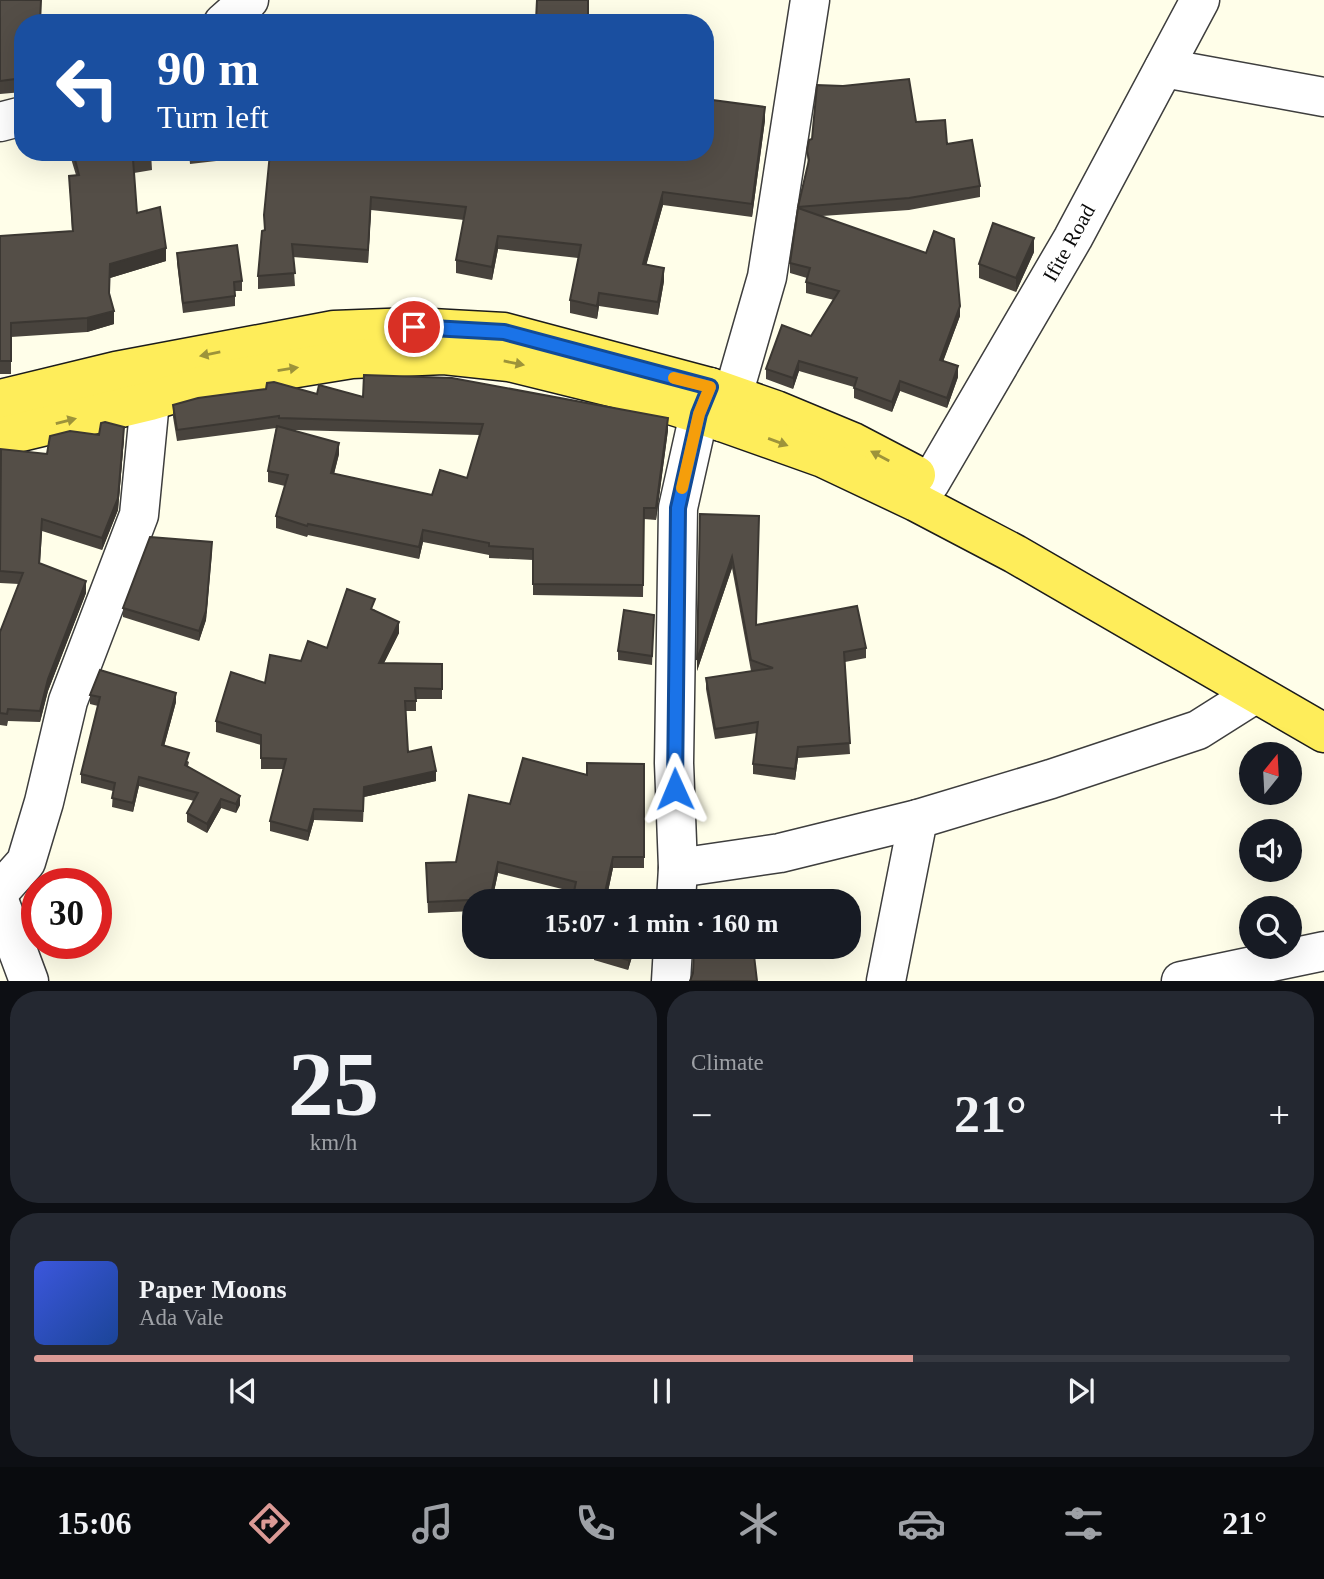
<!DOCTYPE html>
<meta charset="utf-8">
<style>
body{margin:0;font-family:Georgia,serif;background:#242831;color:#f1f3f6;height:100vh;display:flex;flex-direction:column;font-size:26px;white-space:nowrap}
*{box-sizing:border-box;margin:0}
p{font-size:23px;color:#9ea1a6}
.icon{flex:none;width:38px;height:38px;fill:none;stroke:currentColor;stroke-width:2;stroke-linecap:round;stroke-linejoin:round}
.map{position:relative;height:981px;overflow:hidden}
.details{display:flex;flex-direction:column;gap:10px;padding:10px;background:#0d0f14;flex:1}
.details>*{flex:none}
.top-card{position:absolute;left:14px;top:14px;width:700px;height:147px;border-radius:28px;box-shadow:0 7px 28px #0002;background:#1a4fa0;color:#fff;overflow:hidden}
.needle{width:46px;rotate:18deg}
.tools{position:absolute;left:1239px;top:742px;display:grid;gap:14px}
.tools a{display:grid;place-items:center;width:63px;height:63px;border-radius:50%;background:#171b24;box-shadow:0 7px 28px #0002;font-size:35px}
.speed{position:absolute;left:21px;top:868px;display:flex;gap:14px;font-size:35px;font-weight:700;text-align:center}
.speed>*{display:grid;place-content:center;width:91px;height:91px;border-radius:50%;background:#171b24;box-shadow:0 7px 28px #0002;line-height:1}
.speed .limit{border:10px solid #d22;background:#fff;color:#111}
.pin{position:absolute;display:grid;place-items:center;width:60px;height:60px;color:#fff;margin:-30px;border:4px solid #fff;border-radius:50%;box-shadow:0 2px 7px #0007}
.me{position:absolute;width:77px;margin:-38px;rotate:359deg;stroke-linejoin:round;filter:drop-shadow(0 0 5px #0008)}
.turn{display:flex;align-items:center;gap:24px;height:147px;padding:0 28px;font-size:32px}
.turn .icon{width:91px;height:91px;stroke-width:2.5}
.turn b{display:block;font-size:49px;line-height:60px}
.big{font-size:52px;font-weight:800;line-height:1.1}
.details .widget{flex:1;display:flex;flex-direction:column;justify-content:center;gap:10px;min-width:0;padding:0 24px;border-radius:28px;background:#242831}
.details .dial{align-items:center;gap:0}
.dial b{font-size:91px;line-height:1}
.song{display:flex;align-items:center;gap:21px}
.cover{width:84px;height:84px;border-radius:10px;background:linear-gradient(135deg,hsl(230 70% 55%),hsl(220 70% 35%))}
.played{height:7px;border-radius:4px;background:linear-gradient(90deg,#db9a95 70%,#363941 70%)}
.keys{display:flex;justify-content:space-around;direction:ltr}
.heat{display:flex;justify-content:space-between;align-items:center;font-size:38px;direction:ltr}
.details .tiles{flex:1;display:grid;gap:10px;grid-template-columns:1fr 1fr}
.widget:last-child{grid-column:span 2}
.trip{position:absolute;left:462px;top:889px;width:399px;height:70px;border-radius:28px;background:#171b24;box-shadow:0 7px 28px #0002;font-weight:800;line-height:70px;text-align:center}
.menu{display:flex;height:112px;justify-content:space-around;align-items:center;background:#090b0e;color:#9ea1a6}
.menu .icon{width:49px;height:49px}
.menu .on{color:#db9a95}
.menu b{font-size:32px;color:#f1f3f6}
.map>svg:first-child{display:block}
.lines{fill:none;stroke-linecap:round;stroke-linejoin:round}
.minor-casing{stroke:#3e3e3e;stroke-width:41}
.major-casing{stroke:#1c1c1c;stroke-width:41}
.minor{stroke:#fff;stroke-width:38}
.major{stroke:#feed5a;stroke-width:38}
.wall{fill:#48433d;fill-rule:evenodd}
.shaded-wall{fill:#3b3732}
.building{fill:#544e47;stroke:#3b3732;stroke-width:2}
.oneway{fill:#9d933a}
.route-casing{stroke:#114b97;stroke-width:18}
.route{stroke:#1a73e8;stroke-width:12}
.slow{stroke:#f59e0b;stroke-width:12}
.labels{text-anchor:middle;stroke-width:7;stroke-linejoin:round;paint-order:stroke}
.street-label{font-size:21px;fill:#0b0b0b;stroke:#fff}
</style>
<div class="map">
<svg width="1324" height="981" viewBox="0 0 1324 981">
<rect width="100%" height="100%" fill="#fffee9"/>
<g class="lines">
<g class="minor-casing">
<g id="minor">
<path d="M223 23 249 0"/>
<path d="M1164 68 1324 97"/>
<path d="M0 122 23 116"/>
<path d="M721 422 733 395 767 277 810 0"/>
<path d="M930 483 1073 238 1200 0"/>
<path d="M678 868 780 853 918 819"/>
<path d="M0 891 26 862 44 802 68 701 139 515 150 401"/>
<path d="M676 901 678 868 674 763 678 508 699 414 710 387"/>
<path d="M0 903 29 981"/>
<path d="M671 981 673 947"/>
<path d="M886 981 918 819 1051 779 1198 730 1255 694"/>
<path d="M1181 981 1324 951"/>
</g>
</g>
<g class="major-casing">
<g id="major">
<path d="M0 399 116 371 334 330 413 327 504 332 710 387 776 410 853 442 916 475"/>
<path d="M0 437 150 401 218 381 352 359 444 355 509 362 619 389 699 414 823 458 916 502 1015 554 1324 733"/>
</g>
</g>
<use href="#minor" class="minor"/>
<use href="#major" class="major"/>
</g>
<g class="wall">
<path d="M0 0 23 23V92L0 94Z"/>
<path d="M537 0H588V23H536Z"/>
<path d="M765 120 752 217 663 205 646 265 664 281 658 315 599 306 597 319 570 313V300L578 258 498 249 492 280 456 273V260L464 220 371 210 368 263 293 257 295 286 258 289V276L264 230V215L298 155 705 152Z"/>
<path d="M916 122 947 144 980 186V197L909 210 822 216 960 316 943 361 958 377 947 408 900 391 892 412 854 398V387L799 371 793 389 766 379V369L811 336 834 300 806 293V282L807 278 790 273V263L798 207 808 165 807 151 812 139Z"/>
<path d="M69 152H151L152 170 134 173 137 213 166 261 110 278V295L114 324 87 332 11 337V374H0V236L72 231 69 176 76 175Z"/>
<path d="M189 152H225V160L190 164Z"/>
<path d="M1034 252 1016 292 979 278V264Z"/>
<path d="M177 253 242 281V291H235V306L183 313 177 263Z"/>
<path d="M317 394 363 397 668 430 656 520 644 519 643 597 533 595V560L489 558V555L423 542 419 559 308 535 307 537 276 528V516L285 486 268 482V471L276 428 177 441 173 417V405ZM293 430 480 435 467 478 432 495 334 474 339 454Z"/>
<path d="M124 438 118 510 102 550 42 531 40 564 86 593 48 691 40 722 8 721 7 726 0 725V632L19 584 0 583V455L47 454Z"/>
<path d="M700 514 759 516 756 625 866 648V658L845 662 850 754 798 758 795 780 753 774V764L757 733 715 739 706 689V678L751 671 732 568 697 671Z"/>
<path d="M212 552 206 620 199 641 123 617V608Z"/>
<path d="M375 609 374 611 399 633 384 663 442 664V699H416V711H406L408 752 436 781 364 797 363 822 314 820 308 841 270 831V821L284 769H261V745L216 732V721L265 683 301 661 327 648Z"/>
<path d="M654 615 652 665 618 660V651Z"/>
<path d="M90 695 176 702 164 746 189 762 188 766 240 805 236 813 221 808 207 833 187 822V813L194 801 139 786 133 812 112 807 113 791 81 783V774L98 706 90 704Z"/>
<path d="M644 764V868H613L606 901H572L574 892 498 873 492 901H474V911L428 913 426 863 456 862 510 804 587 775Z"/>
<path d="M635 947 628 970 594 960V950Z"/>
</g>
<g class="shaded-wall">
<path d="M765 107V120L752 217V204Z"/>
<path d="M663 192V205L643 277V264Z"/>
<path d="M371 197V210L368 263V250Z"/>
<path d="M498 236V249L492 280V267Z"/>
<path d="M1034 238V252L1016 292V278Z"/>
<path d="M166 248V261L110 278V264Z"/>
<path d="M664 268V281L658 315V302Z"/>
<path d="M599 293V306L597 319V306Z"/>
<path d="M960 306V316L940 370V360Z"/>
<path d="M114 311V324L87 332V318Z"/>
<path d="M799 361V371L793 389V378Z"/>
<path d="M958 366V377L947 408V398Z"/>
<path d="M900 381V391L892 412V402Z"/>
<path d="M668 418V430L656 520V508Z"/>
<path d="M124 427V438L118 510 102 550V538Z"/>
<path d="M339 443V454L331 485V473Z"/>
<path d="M423 530V542L419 559V547Z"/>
<path d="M212 542 206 620 199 641V631Z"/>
<path d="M732 557V568L697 671V660Z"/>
<path d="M86 581V593L48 691 40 722V711L48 679Z"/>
<path d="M399 622V633L379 673V663Z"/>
<path d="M176 693V702L162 754V745Z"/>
<path d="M798 747V758L795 780V769Z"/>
<path d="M436 771V781L364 797 363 822 364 787Z"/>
<path d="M139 777V786L133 812V803Z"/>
<path d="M240 796V805L236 813V804Z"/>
<path d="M221 799V808L207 833V824Z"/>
<path d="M314 809V820L308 841V831Z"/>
<path d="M613 857V868L606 901H603Z"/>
<path d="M498 862V873L492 901H490Z"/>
<path d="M632 947H635L628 970V960Z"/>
</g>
<g class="building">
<path d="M0 0H41L40 23H23V78L0 81Z"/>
<path d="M537 0H588V21L536 20Z"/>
<path d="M909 79 916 122 945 120 947 144 972 140 980 186 909 198 798 207 809 160 807 151 809 140 812 139 817 85 843 86Z"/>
<path d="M705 99 765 107 752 204 663 192 643 264 664 268 658 302 599 293 597 306 570 300 581 245 498 236 492 267 456 260 466 207 371 197 368 250 292 244 295 273 258 276 262 231 265 230 264 215 270 153 298 155 299 152H705Z"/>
<path d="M73 152H151L152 157 133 159 137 213 160 207 166 248 110 264 109 293 114 311 87 318 11 323V361H0V236L73 231 69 176 79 175Z"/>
<path d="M189 152H208L190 154Z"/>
<path d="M798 208 926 253 934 231 954 239 960 306 940 360 958 366 947 398 900 381 892 402 854 388 857 378 799 361 793 378 766 369 782 325 811 336 839 291 806 282 810 268 790 263Z"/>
<path d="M993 223 1034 238 1016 278 979 264Z"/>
<path d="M237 245 242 281 234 282 235 296 183 303 177 253Z"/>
<path d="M364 375 452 378 668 418 656 508H644L643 585 533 584V549L489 546V543L423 530 419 547 308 524 307 526 276 516 288 475 268 471 277 426 339 443 331 473 432 495 440 470 467 478 483 424 279 418V416L177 430 173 405 198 398 266 389 267 383 274 382 317 394 319 385 363 397Z"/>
<path d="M105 422 124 427 118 498 102 538 42 519 39 563 86 581 48 679 40 711 8 709 7 714 0 713V632L23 573 0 571 1 449 47 454 50 436 70 431 99 435 101 423Z"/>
<path d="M700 514 759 516 756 625 857 606 866 648 844 652 850 743 798 747 795 769 753 764 758 722 715 729 706 678 773 668 751 660 732 557 697 660Z"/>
<path d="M150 537 212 542 206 611 199 631 123 608Z"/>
<path d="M347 589 375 599 371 609 399 622 379 663 442 664V689L415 688 416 701H405L408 752 431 747 436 771 364 787 363 811 314 809 308 831 270 821 286 759 261 758V735L216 721 231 672 265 683 270 655 301 661 308 641 327 648Z"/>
<path d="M624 610 654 615 652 656 618 651Z"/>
<path d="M100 670 176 693 162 745 189 753 185 765 240 796 236 804 221 799 207 824 187 813 198 793 139 777 133 803 112 798 115 783 81 774 100 697 90 695Z"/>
<path d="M523 758 587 775V763L644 764V857H613L603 901H572L576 882 498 862 490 899 428 902 426 863 456 862 469 795 510 804Z"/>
<path d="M595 947H632L628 960 594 950Z"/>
<path d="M694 947H753L757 981H690L693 973Z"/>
</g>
<defs><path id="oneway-solid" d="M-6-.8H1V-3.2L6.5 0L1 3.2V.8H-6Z" transform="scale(1.75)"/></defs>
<g class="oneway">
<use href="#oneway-solid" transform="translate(210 354) rotate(169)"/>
<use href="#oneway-solid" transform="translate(514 363) rotate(11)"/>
<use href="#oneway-solid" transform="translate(288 369) rotate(-9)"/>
<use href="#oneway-solid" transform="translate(66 421) rotate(-14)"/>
<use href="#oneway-solid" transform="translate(778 442) rotate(20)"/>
<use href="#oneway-solid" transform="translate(880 456) rotate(-152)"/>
</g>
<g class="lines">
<g class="route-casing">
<path id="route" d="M414 327 504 332 710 387 699 414 678 508 675 789"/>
</g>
<use href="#route" class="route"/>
<path class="slow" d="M674 378 710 387 699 414 682 488"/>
</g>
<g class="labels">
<g class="street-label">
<text transform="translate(1069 243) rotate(-61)" y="7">Ifite Road</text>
</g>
</g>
</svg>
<div class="tools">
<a><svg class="needle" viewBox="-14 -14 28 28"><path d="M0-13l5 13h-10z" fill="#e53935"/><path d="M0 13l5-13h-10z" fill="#9ea1a6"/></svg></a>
<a><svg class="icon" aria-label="sound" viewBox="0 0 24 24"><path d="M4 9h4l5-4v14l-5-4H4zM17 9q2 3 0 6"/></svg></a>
<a><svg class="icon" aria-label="search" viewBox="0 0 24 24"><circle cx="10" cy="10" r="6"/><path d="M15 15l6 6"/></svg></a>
</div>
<div class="speed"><div class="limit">30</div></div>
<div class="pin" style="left:414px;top:327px;background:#d93025"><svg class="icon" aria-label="arrive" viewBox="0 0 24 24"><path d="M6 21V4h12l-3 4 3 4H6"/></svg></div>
<svg class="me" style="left:675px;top:789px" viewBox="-20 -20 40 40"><path d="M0-17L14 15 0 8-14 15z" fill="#1a73e8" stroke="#fff" stroke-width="4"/></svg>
<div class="trip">15:07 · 1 min · 160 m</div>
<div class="top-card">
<div class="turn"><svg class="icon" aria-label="left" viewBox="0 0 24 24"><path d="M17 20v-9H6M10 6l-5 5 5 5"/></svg><div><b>90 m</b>Turn left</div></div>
</div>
</div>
<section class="details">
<div class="tiles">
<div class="widget dial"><b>25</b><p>km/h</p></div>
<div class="widget"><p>Climate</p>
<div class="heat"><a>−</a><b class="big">21°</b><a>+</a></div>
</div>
<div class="widget">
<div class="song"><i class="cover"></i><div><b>Paper Moons</b><p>Ada Vale</p></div></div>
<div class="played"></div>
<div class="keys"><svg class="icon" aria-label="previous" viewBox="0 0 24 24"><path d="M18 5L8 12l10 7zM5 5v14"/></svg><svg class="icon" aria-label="pause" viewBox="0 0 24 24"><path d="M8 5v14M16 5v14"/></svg><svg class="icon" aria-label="next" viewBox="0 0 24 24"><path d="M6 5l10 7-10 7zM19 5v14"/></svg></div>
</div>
</div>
</section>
<nav class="menu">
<b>15:06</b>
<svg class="icon on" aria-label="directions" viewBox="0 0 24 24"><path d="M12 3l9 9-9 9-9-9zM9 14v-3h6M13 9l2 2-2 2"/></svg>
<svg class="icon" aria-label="music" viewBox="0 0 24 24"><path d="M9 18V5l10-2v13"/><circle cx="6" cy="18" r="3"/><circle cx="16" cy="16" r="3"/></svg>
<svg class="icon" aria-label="phone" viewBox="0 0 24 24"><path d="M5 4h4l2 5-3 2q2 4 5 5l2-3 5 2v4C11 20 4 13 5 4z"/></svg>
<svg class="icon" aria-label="climate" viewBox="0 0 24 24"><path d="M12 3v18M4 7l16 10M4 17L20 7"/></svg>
<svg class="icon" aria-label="car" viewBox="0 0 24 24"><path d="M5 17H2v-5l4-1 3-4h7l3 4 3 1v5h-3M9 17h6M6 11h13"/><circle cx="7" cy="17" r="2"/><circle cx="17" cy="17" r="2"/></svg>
<svg class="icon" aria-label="filters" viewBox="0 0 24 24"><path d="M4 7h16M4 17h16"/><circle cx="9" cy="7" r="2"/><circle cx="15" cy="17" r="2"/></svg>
<b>21°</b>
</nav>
